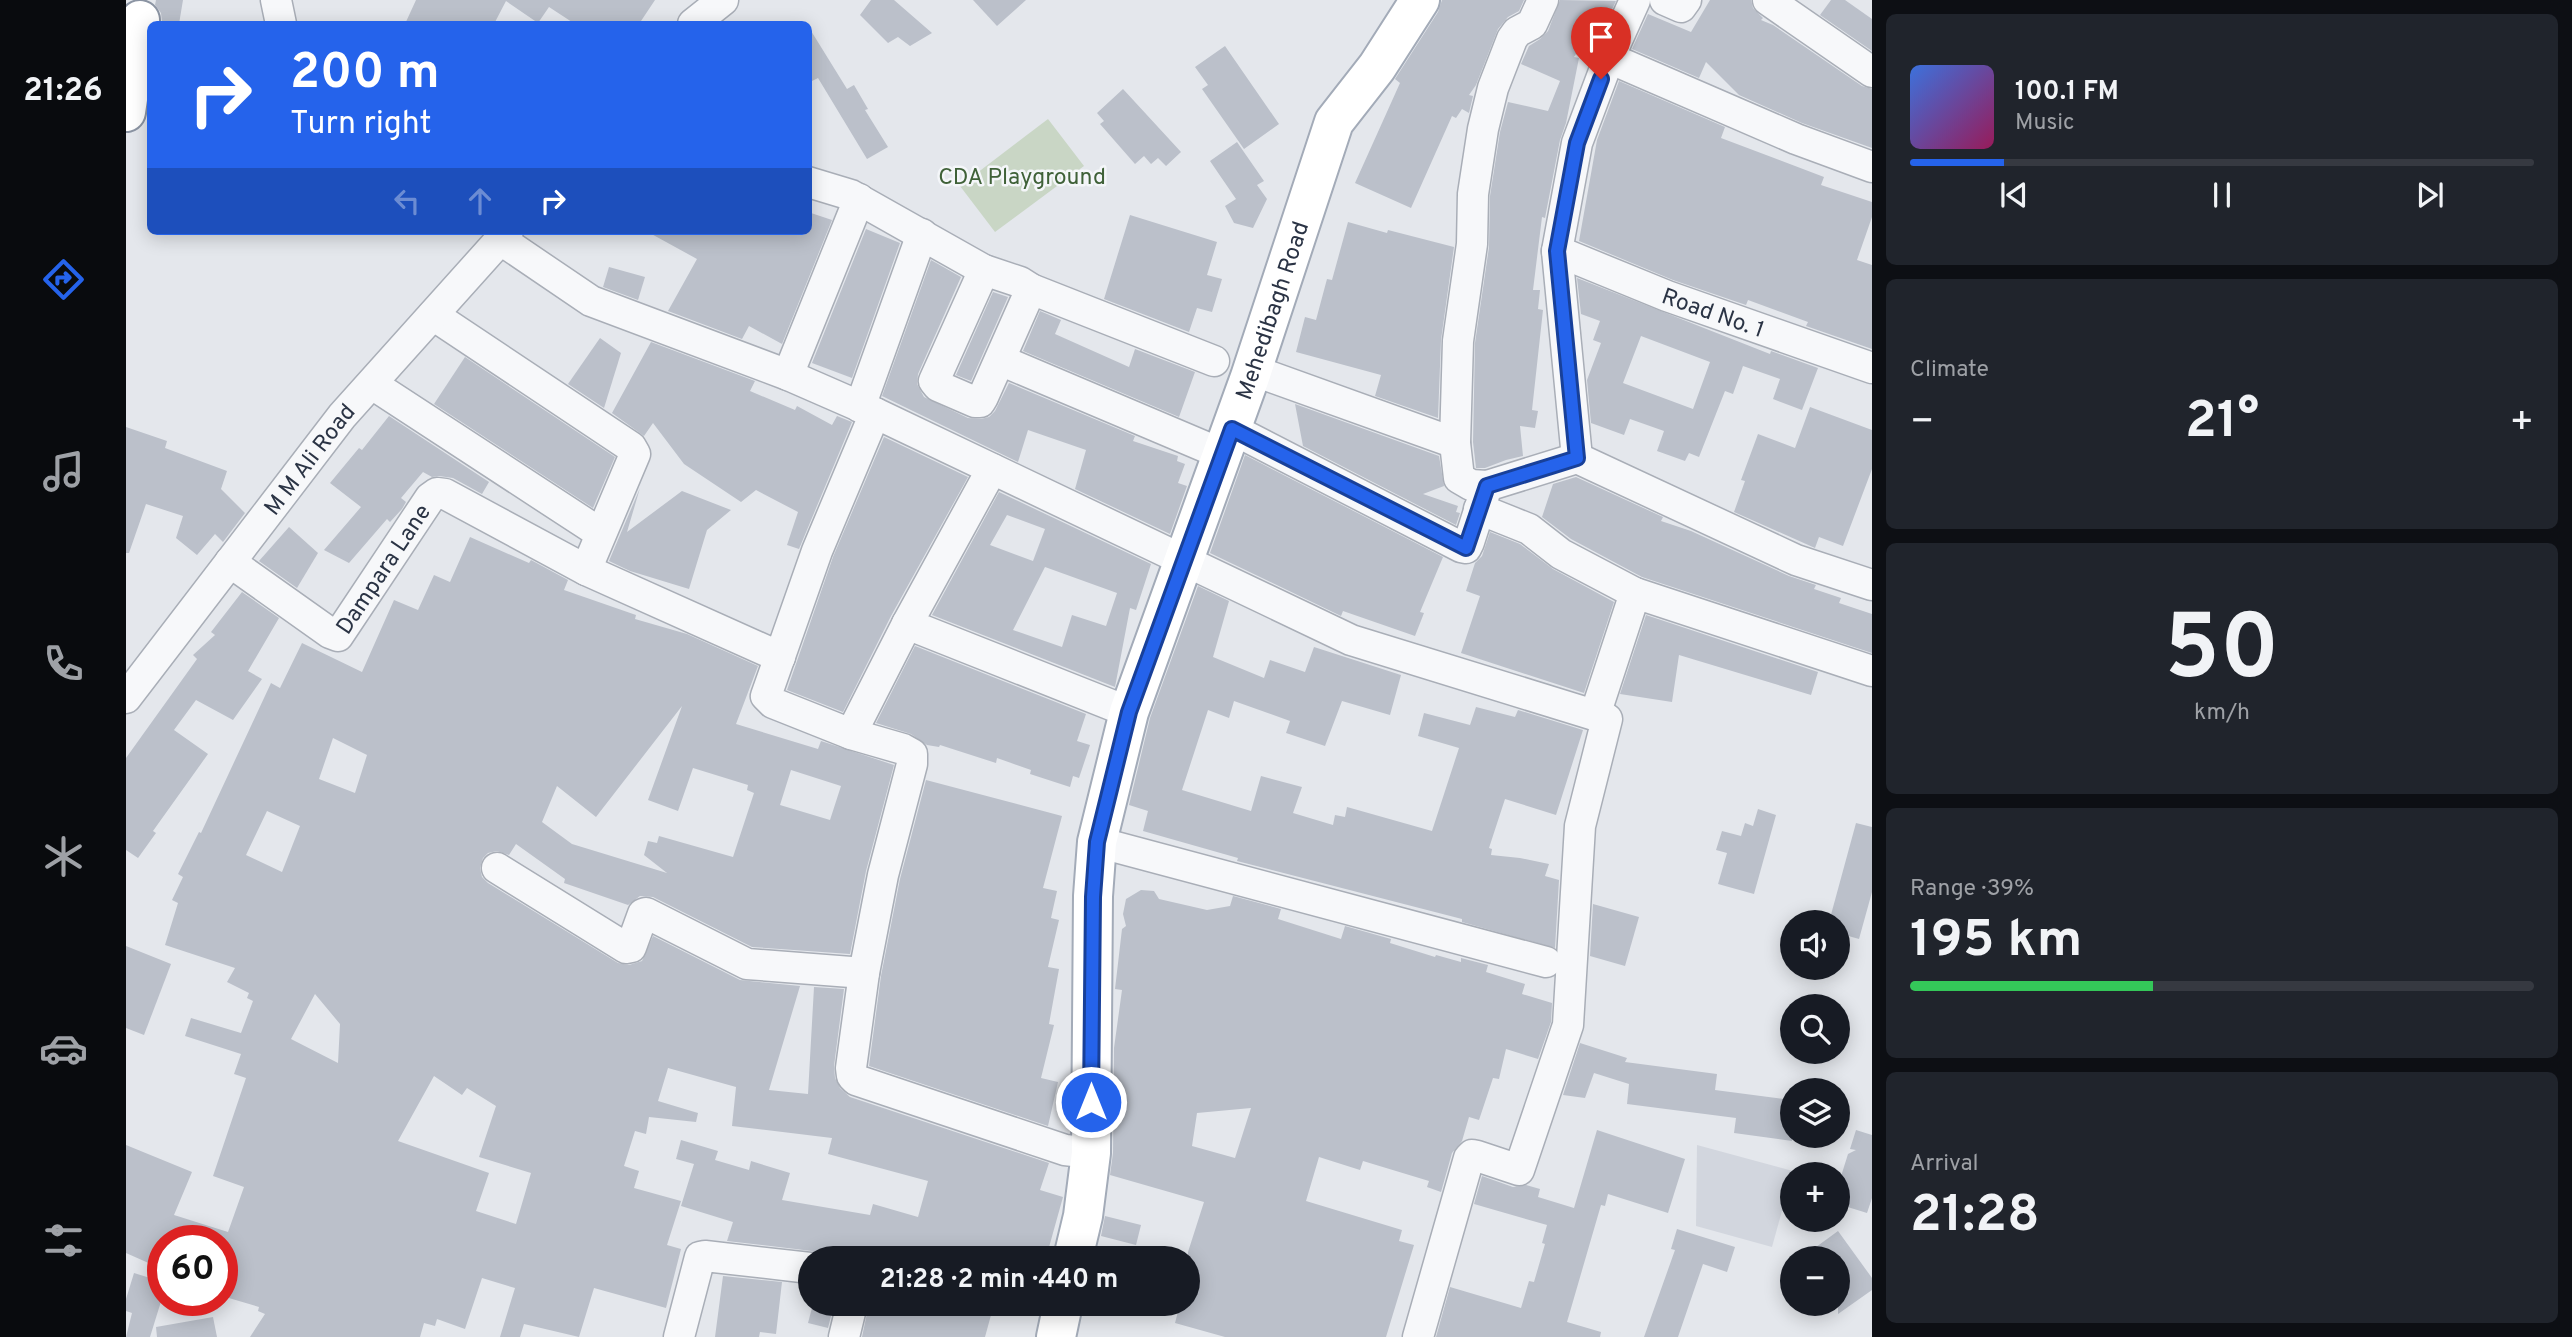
<!DOCTYPE html>
<meta charset="utf-8">
<style>
body{margin:0;font-family:Overpass,sans-serif;background:#20242c;color:#f1f3f6;height:100vh;display:flex;flex-direction:column;font-size:26px;white-space:nowrap}
*{box-sizing:border-box;margin:0}
p{font-size:23px;color:#9ea1a6}
.icon{flex:none;width:38px;height:38px;fill:none;stroke:currentColor;stroke-width:2;stroke-linecap:round;stroke-linejoin:round}
.map{position:relative;flex:1;overflow:hidden}
.drawer{display:flex;flex-direction:column;gap:14px;padding:14px;background:#0d0f14;width:700px}
.drawer>*{flex:none}
.hud{position:absolute;left:21px;top:21px;width:665px;height:214px;border-radius:10px;box-shadow:0 4px 18px #0003;background:#2563eb;color:#fff;overflow:hidden}
.buttons{position:absolute;left:1654px;top:910px;display:grid;gap:14px}
.buttons a{display:grid;place-items:center;width:70px;height:70px;border-radius:50%;background:#171b24;box-shadow:0 4px 18px #0003;font-size:35px}
.speed{position:absolute;left:21px;top:1225px;display:flex;gap:14px;font-size:35px;font-weight:700;text-align:center}
.speed>*{display:grid;place-content:center;width:91px;height:91px;border-radius:50%;background:#171b24;box-shadow:0 4px 18px #0003;line-height:1}
.speed .limit{border:10px solid #d22;background:#fff;color:#111}
.pin{position:absolute;display:grid;place-items:center;width:60px;height:60px;color:#fff;margin:-72px -30px;border-radius:50% 50% 50% 0;rotate:-45deg;box-shadow:0 0 7px #0007}
.pin .icon{rotate:45deg}
.me{position:absolute;width:77px;margin:-38px;rotate:0deg;stroke-linejoin:round;filter:drop-shadow(0 0 5px #0008)}
.turn{display:flex;align-items:center;gap:24px;height:147px;padding:0 28px;font-size:32px}
.turn .icon{width:91px;height:91px;stroke-width:2.5}
.turn b{display:block;font-size:49px;line-height:60px}
.lanes{display:flex;align-items:center;height:66px;padding:0 28px;background:#0003;justify-content:center;gap:35px;direction:ltr}
.lanes .off{opacity:.35}
.big{font-size:52px;font-weight:700;line-height:1.1}
.drawer .card{flex:1;display:flex;flex-direction:column;justify-content:center;gap:10px;min-width:0;padding:0 24px;border-radius:10px;background:#20242c}
.drawer .dial{align-items:center;gap:0}
.dial b{font-size:91px;line-height:1}
.song{display:flex;align-items:center;gap:21px}
.cover{width:84px;height:84px;border-radius:10px;background:linear-gradient(135deg,hsl(220 70% 55%),hsl(330 70% 35%))}
.played{height:7px;border-radius:4px;background:linear-gradient(90deg,#2563eb 15%,#363941 15%)}
.keys{display:flex;justify-content:space-around;direction:ltr}
.heat{display:flex;justify-content:space-between;align-items:center;font-size:38px;direction:ltr}
.charge{height:10px;border-radius:5px;background:linear-gradient(90deg,#34c759 39%,#363941 0)}
.trip{position:absolute;left:672px;top:1246px;width:402px;height:70px;border-radius:35px;background:#171b24;box-shadow:0 4px 18px #0003;font-weight:700;line-height:70px;text-align:center}
main{display:flex;flex:1;min-height:0}
.dock{display:flex;flex-direction:column;width:126px;justify-content:space-around;align-items:center;background:#090b0e;color:#9ea1a6}
.dock .icon{width:49px;height:49px}
.dock .current{color:#2563eb}
.dock b{font-size:32px;color:#f1f3f6}
.map>svg:first-child{display:block}
.built{fill:#d2d6de}
.green{fill:#c9d6c5}
.building{fill:#bbc0ca;fill-rule:evenodd}
.lines{fill:none;stroke-linecap:round;stroke-linejoin:round}
.minor-casing{stroke:#a9aeb7;stroke-width:33}
.major-casing{stroke:#a3abb8;stroke-width:42}
.highway-casing{stroke:#8b94a3;stroke-width:42}
.minor{stroke:#f7f8fa;stroke-width:30}
.major{stroke:#fff;stroke-width:38}
.highway{stroke:#fff;stroke-width:38}
.route-casing{stroke:#184099;stroke-width:18}
.route{stroke:#2563eb;stroke-width:12}
.labels{text-anchor:middle;stroke-width:5;stroke-linejoin:round;paint-order:stroke}
.park-label{font-size:23px;fill:#3f6138;stroke:#f4f6f9}
.street-label{font-size:23px;fill:#2b3445;stroke:#f4f6f9}
</style>
<main>
<nav class="dock">
<b>21:26</b>
<svg class="icon current" aria-label="directions" viewBox="0 0 24 24"><path d="M12 3l9 9-9 9-9-9zM9 14v-3h6M13 9l2 2-2 2"/></svg>
<svg class="icon" aria-label="music" viewBox="0 0 24 24"><path d="M9 18V5l10-2v13"/><circle cx="6" cy="18" r="3"/><circle cx="16" cy="16" r="3"/></svg>
<svg class="icon" aria-label="phone" viewBox="0 0 24 24"><path d="M5 4h4l2 5-3 2q2 4 5 5l2-3 5 2v4C11 20 4 13 5 4z"/></svg>
<svg class="icon" aria-label="climate" viewBox="0 0 24 24"><path d="M12 3v18M4 7l16 10M4 17L20 7"/></svg>
<svg class="icon" aria-label="car" viewBox="0 0 24 24"><path d="M5 17H2v-5l4-1 3-4h7l3 4 3 1v5h-3M9 17h6M6 11h13"/><circle cx="7" cy="17" r="2"/><circle cx="17" cy="17" r="2"/></svg>
<svg class="icon" aria-label="filters" viewBox="0 0 24 24"><path d="M4 7h16M4 17h16"/><circle cx="9" cy="7" r="2"/><circle cx="15" cy="17" r="2"/></svg>
</nav>
<div class="map">
<svg width="1746" height="1337" viewBox="0 0 1746 1337">
<rect width="100%" height="100%" fill="#e4e7ec"/>
<path class="built" d="M1571 1145 1667 1171 1646 1247 1570 1226Z"/>
<path class="green" d="M922 119 958 166 869 232 834 186Z"/>
<g class="building">
<path d="M30 0H57L53 24 36 22 35 13 29 5Z"/>
<path d="M290 0H529L513 24H449L423 7 412 23 380 1 368 24H279Z"/>
<path d="M745 0H768L806 33 784 46 772 37 762 43 734 15Z"/>
<path d="M847 0H900L871 26Z"/>
<path d="M1316 0H1398L1393 11 1382 17 1372 29 1350 85 1343 95 1347 96 1343 113 1336 109 1330 118 1326 116 1285 208 1229 183 1274 83 1269 79 1312 12Z"/>
<path d="M1434 0 1490 1 1473 37 1458 34 1454 56 1450 54 1448 57 1453 58 1440 123 1434 140 1419 218 1416 217 1407 290H1414L1412 309 1417 310 1406 410 1412 411 1409 428 1394 426 1397 456 1380 460 1359 468H1350L1347 442 1349 343 1363 247 1364 196 1374 132 1382 102 1422 111 1434 81 1395 64 1403 46 1414 39 1422 31Z"/>
<path d="M1584 0H1625L1627 8 1637 18 1635 20 1647 25 1736 86 1746 89V148L1676 123 1613 95 1580 62 1573 78 1506 49 1522 14 1565 32Z"/>
<path d="M1705 0H1719L1746 19V51L1694 15Z"/>
<path d="M682 26 721 89 728 85 742 109 739 110 762 147 741 159 692 78 682 83Z"/>
<path d="M1099 46 1153 124 1118 149 1076 89 1082 85 1069 67Z"/>
<path d="M1493 81 1599 127 1595 138 1698 177 1695 185 1746 202V217L1731 260 1746 265V349L1680 326 1682 322 1622 300 1620 305 1547 280 1453 241 1471 140Z"/>
<path d="M997 89 1055 152 1040 166 1032 158 1025 164 1018 156 1009 164 974 124 978 121 971 113Z"/>
<path d="M1111 142 1138 181 1131 185 1141 199 1127 228 1108 223 1099 206 1110 199 1084 161Z"/>
<path d="M682 212 706 220 656 344 623 326 616 339 542 311 571 259 520 231H682Z"/>
<path d="M1004 215 1091 242 1081 275 1096 279 1086 312 1071 308 1063 332 978 299Z"/>
<path d="M1222 222 1261 233 1262 230 1328 247 1315 340 1312 418 1249 396 1255 375 1170 352 1179 317 1190 320 1201 279 1206 280Z"/>
<path d="M740 229 774 243 726 378 686 363Z"/>
<path d="M805 260 835 277 792 374 791 384 798 397 842 418 855 419 863 417 869 411 883 383 1009 436 1007 441 1052 456 1051 461 1059 464 1052 483 1061 486 1044 534 949 489 960 450 902 430 892 462 756 396Z"/>
<path d="M483 267 519 277 512 300 477 287Z"/>
<path d="M1451 278 1644 354 1645 351 1692 368 1676 410 1647 399 1654 379 1617 366 1607 394 1599 391 1573 457 1563 453 1559 461 1531 451 1538 431 1504 419 1498 435 1465 423 1461 380 1475 343 1467 340 1474 321 1455 314ZM1515 336 1584 362 1567 409 1497 383Z"/>
<path d="M867 292 882 297 845 381 830 375Z"/>
<path d="M914 311 935 320 929 334 1003 367 1009 349 1069 372 1053 417 897 351Z"/>
<path d="M474 338 495 353 478 408 442 384Z"/>
<path d="M525 342 629 381 624 391 669 410 671 406 706 425 711 416 726 422 673 549 661 545 672 512 630 490 615 502 558 464 527 423 518 436 486 413Z"/>
<path d="M339 357 489 457 467 508 308 404Z"/>
<path d="M1169 404 1313 456 1318 486 1297 494 1332 506 1330 512 1334 513 1330 525 1177 446Z"/>
<path d="M1684 407 1746 430V469L1717 546 1693 537 1689 548 1608 512 1619 481 1615 480 1632 434 1669 448Z"/>
<path d="M263 416 363 482 356 494 327 478 313 476 306 477 297 472 275 498 280 502 276 509 264 522 261 519 223 563 198 550 235 507 204 483 233 448 236 450Z"/>
<path d="M0 427 41 441 39 448 101 471 95 489 119 513 97 542 89 534 71 555 50 538 57 516 20 504 3 553H0Z"/>
<path d="M758 437 842 477 765 616 717 712 661 690 707 557Z"/>
<path d="M1119 455 1317 557 1294 612 1298 613 1289 636 1217 611 1215 616 1084 553Z"/>
<path d="M1450 477 1537 517 1535 521 1565 531 1663 576 1690 585 1688 589 1715 598 1713 603 1746 614V653L1516 577 1445 539 1416 517 1427 484Z"/>
<path d="M514 488 501 532 556 491 605 510 581 530 563 589 504 571 483 561Z"/>
<path d="M873 492 1025 564 1010 610 1004 608 989 687 806 615ZM881 515 919 529 907 561 864 545ZM919 567 991 593 980 626 946 615 936 647 887 630Z"/>
<path d="M163 527 192 553 171 588 133 561Z"/>
<path d="M1364 532 1394 544 1427 569 1488 602 1458 693 1335 653 1354 596 1340 591 1349 563 1356 556Z"/>
<path d="M344 537 403 563 405 560 442 580 438 590 510 615 509 619 561 634 632 666 610 724 692 749 695 741 768 765 740 871 724 954 626 947 527 897 514 896 502 905 438 883 439 879 390 844 383 855 371 851 362 853 357 858 354 868 356 877 362 883 492 963 503 965 516 961 527 936 614 980 674 986 643 1090 682 1094 688 987 718 989 708 1066 709 1078 714 1088 724 1097 923 1163 914 1190 937 1197 920 1258H698L686 1251 601 1241 607 1222 555 1206 568 1164 550 1159 555 1140 592 1151 589 1160 623 1170 625 1161 664 1173 656 1200 744 1215 747 1204 792 1217 802 1181 702 1154 706 1138 606 1126 610 1087 542 1068 532 1101 572 1113 570 1122 523 1117 520 1134 509 1131 498 1166 513 1171 508 1188 555 1201 541 1245 555 1249 540 1308 468 1288 453 1337 398 1324 394 1337H374L389 1288 356 1278 339 1329 311 1319 309 1326 298 1323 294 1337H124L139 1314 132 1311 133 1307 96 1296V1241H37L27 1265 0 1253V1145L66 1172 48 1215 102 1232 118 1187 87 1176 120 1078 108 1074 115 1054 59 1036 65 1018 115 1033 127 1001 121 998 123 993 101 982 109 968 39 945 52 903 46 900 57 877 52 874 73 832 75 833 145 683 154 688 176 643 236 672 268 600 292 610 308 575 324 582ZM556 706 522 800 552 811 567 768 622 785 621 790 628 793 607 857 533 836 531 843 522 841 518 855 541 873 446 844 416 822 431 786 470 817ZM207 738 241 755 229 793 193 779ZM665 770 715 786 704 820 654 805ZM141 811 174 826 156 872 120 855ZM189 994 214 1024 212 1063 165 1039ZM308 1076 336 1095 341 1088 370 1106 353 1157 405 1173 390 1224 350 1211 363 1173 272 1141Z"/>
<path d="M1072 586 1103 601 1087 657 1138 678 1144 660 1179 672 1188 647 1275 675 1264 715 1216 701 1199 746 1160 733 1164 721 1108 701 1103 718 1082 710 1056 790 1125 811 1135 776 1176 787 1167 813 1207 825 1209 815 1219 817 1221 807 1306 831 1333 748 1292 736 1298 713 1344 725 1350 707 1389 717 1392 710 1457 730 1430 815 1379 799 1363 848 1366 849 1365 855 1394 858 1423 864 1419 876 1433 880 1429 948 1336 922V919L1111 861 1112 858 1017 831 1022 811 1003 805 1024 718Z"/>
<path d="M116 592 153 618 122 671 136 679 107 720 70 700 48 730 82 754 27 831 30 833 12 858 0 850V758L71 659 67 655 89 635 85 632Z"/>
<path d="M1520 615 1692 672 1685 695 1553 655 1546 702 1494 694Z"/>
<path d="M789 646 960 714 951 741 964 745 953 778 947 776 944 787 904 774 905 770 871 758 870 763 814 745 813 747 801 745 785 734 750 723Z"/>
<path d="M800 780 936 816 917 888 931 891 925 918 933 920 922 967 933 969 923 1024 928 1025 915 1078 932 1082 922 1126 743 1066 755 976 774 879Z"/>
<path d="M1632 809 1650 815 1628 894 1592 884 1601 853 1590 850 1596 831 1615 836 1619 823 1627 826Z"/>
<path d="M1730 823 1746 827V892L1733 939 1712 933V922H1703Z"/>
<path d="M1015 890 1028 891 1033 899 1081 910 1104 906 1107 896 1155 909 1152 919 1215 939 1219 926 1265 939 1264 943 1309 957 1310 955 1335 962V958L1362 965 1360 972 1399 984 1396 994 1426 1003 1425 1022 1412 1059 1380 1049 1373 1079 1367 1078 1353 1120 1343 1117 1336 1141 1326 1153 1315 1192 1301 1187 1303 1181 1237 1161 1234 1170 1193 1157 1180 1201 1276 1230 1273 1241 1288 1245 1260 1337H1099L1049 1323 1054 1304H1062V1252L1078 1202 984 1175 987 1153 988 1048 996 990 989 989 996 929 1000 926 997 914 1000 899ZM1125 1108 1109 1158 1066 1146 1071 1113Z"/>
<path d="M1467 904 1513 917 1499 966 1464 956Z"/>
<path d="M0 946 45 964 18 1035 0 1028Z"/>
<path d="M1454 1043 1501 1058 1499 1062 1591 1074 1589 1090 1666 1100V1141L1608 1133 1610 1118 1501 1104 1503 1084 1468 1073 1459 1098 1437 1095Z"/>
<path d="M1471 1130 1559 1159 1542 1213 1482 1194 1479 1206 1475 1205 1441 1322 1475 1332 1474 1337H1310L1324 1287 1395 1308 1403 1281 1408 1282 1419 1244 1416 1243 1421 1225 1348 1204 1356 1176 1387 1187 1400 1185 1414 1189 1412 1197 1448 1208Z"/>
<path d="M1730 1130 1746 1135V1198L1741 1213 1712 1204V1186L1722 1154 1730 1150 1724 1149Z"/>
<path d="M979 1216 1015 1225 1010 1245 975 1236Z"/>
<path d="M1551 1229 1609 1247 1601 1272 1577 1264 1552 1337H1518L1549 1250 1545 1249Z"/>
<path d="M1712 1231 1746 1278V1290L1712 1314V1258H1675Z"/>
<path d="M8 1273 37 1282V1295L24 1337H0L6 1313 0 1311V1299Z"/>
<path d="M597 1276 656 1282 650 1334 634 1332 633 1337H589Z"/>
<path d="M687 1304H708L702 1328 682 1323Z"/>
<path d="M743 1304H828L865 1315 859 1337H736Z"/>
<path d="M87 1317 91 1337H31L30 1327Z"/>
</g>
<g class="lines">
<g class="minor-casing">
<g id="minor">
<path d="M150 0 155 24"/>
<path d="M1539 0 1555 7 1560 0"/>
<path d="M1642 0 1746 72"/>
<path d="M567 24 597 0"/>
<path d="M1483 58 1670 139 1746 167"/>
<path d="M682 182 725 195 858 270 894 282 905 289 1088 361"/>
<path d="M375 240 465 301 662 375 749 413 1225 640 1481 719 1454 826 1442 1025 1393 1170 1351 1156 1346 1155 1343 1158 1292 1337"/>
<path id="s1" d="M1431 251 1541 296 1746 368"/>
<path d="M858 270 808 381 812 386 849 402H854L857 397 905 289"/>
<path d="M874 360 1096 454"/>
<path d="M1126 370 1329 443"/>
<path d="M662 375 733 199"/>
<path d="M246 384 474 533"/>
<path d="M734 407 796 234"/>
<path d="M1106 429 1335 547 1340 548 1343 542 1361 486 1451 458 1670 560 1746 585"/>
<path d="M1451 458 1431 251 1451 143 1483 58 1509 0"/>
<path d="M866 469 781 624 1003 712"/>
<path d="M1361 486 1345 485 1333 478 1329 443 1332 341 1346 244 1347 194 1357 129 1367 88 1386 39 1391 32 1406 24 1417 0"/>
<path d="M1353 509 1403 529 1435 554 1509 593"/>
<path id="s2" d="M104 562 204 633 212 636 304 498 311 493 319 494 460 570 509 454 505 447 307 315"/>
<path d="M460 570 654 657"/>
<path id="s3" d="M0 698 216 416 382 231"/>
<path d="M1469 715 1509 593 1746 671"/>
<path d="M725 734 781 624"/>
<path d="M971 842 1420 962"/>
<path d="M371 868 500 948 505 947 517 914 520 913 621 964 738 973 757 875 786 764V754L777 749 725 734 647 703 640 696 691 551 749 413"/>
<path d="M738 973 725 1068 726 1076 730 1080 939 1150 965 1153"/>
<path d="M553 1337 574 1257 579 1256 684 1268"/>
<path d="M718 1337 726 1304"/>
</g>
</g>
<g class="major-casing">
<g id="major">
<path id="s4" d="M947 1258 957 1216 965 1153 967 896 971 842 1003 712 1124 377 1208 122 1251 67 1294 0"/>
<path d="M930 1337 937 1304"/>
</g>
</g>
<g class="highway-casing">
<path id="highway" d="M0 112 14 20"/>
</g>
<use href="#minor" class="minor"/>
<use href="#major" class="major"/>
<use href="#highway" class="highway"/>
</g>
<g class="lines">
<g class="route-casing">
<path id="route" d="M965 1102 967 897 971 842 1003 712 1106 429 1340 548 1361 486 1451 458 1431 251 1451 143 1475 79"/>
</g>
<use href="#route" class="route"/>
</g>
<g class="labels">
<g class="park-label">
<text x="896" y="184">CDA Playground</text>
</g>
<g class="street-label">
<text dy="8" stroke="none"><textPath href="#s4" startOffset="978">Mehedibagh Road</textPath></text>
<text dy="8" stroke="none"><textPath href="#s1" startOffset="168">Road No. 1</textPath></text>
<text dy="8" stroke="none"><textPath href="#s3" startOffset="301">M M Ali Road</textPath></text>
<text dy="8" stroke="none"><textPath href="#s2" startOffset="212">Dampara Lane</textPath></text>
</g>
</g>
</svg>
<div class="buttons">
<a><svg class="icon" aria-label="sound" viewBox="0 0 24 24"><path d="M4 9h4l5-4v14l-5-4H4zM17 9q2 3 0 6"/></svg></a>
<a><svg class="icon" aria-label="search" viewBox="0 0 24 24"><circle cx="10" cy="10" r="6"/><path d="M15 15l6 6"/></svg></a>
<a><svg class="icon" aria-label="layers" viewBox="0 0 24 24"><path d="M12 4l9 5-9 5-9-5zM3 14l9 5 9-5"/></svg></a>
<a>+</a>
<a>−</a>
</div>
<div class="speed"><div class="limit">60</div></div>
<div class="pin" style="left:1475px;top:79px;background:#d93025"><svg class="icon" aria-label="arrive" viewBox="0 0 24 24"><path d="M6 21V4h12l-3 4 3 4H6"/></svg></div>
<svg class="me" style="left:965px;top:1102px" viewBox="-20 -20 40 40"><circle r="17" fill="#2563eb" stroke="#fff" stroke-width="3"/><path d="M0-11L8 9 0 5-8 9z" fill="#fff"/></svg>
<div class="trip">21:28 · 2 min · 440 m</div>
<div class="hud">
<div class="turn"><svg class="icon" aria-label="right" viewBox="0 0 24 24"><path d="M7 20v-9h11M14 6l5 5-5 5"/></svg><div><b>200 m</b>Turn right</div></div>
<div class="lanes"><svg class="icon off" aria-label="left" viewBox="0 0 24 24"><path d="M17 20v-9H6M10 6l-5 5 5 5"/></svg><svg class="icon off" aria-label="ahead" viewBox="0 0 24 24"><path d="M12 20V5M6 11l6-6 6 6"/></svg><svg class="icon" aria-label="right" viewBox="0 0 24 24"><path d="M7 20v-9h11M14 6l5 5-5 5"/></svg></div>
</div>
</div>
<section class="drawer">
<div class="card">
<div class="song"><i class="cover"></i><div><b>100.1 FM</b><p>Music</p></div></div>
<div class="played"></div>
<div class="keys"><svg class="icon" aria-label="previous" viewBox="0 0 24 24"><path d="M18 5L8 12l10 7zM5 5v14"/></svg><svg class="icon" aria-label="pause" viewBox="0 0 24 24"><path d="M8 5v14M16 5v14"/></svg><svg class="icon" aria-label="next" viewBox="0 0 24 24"><path d="M6 5l10 7-10 7zM19 5v14"/></svg></div>
</div>
<div class="card"><p>Climate</p>
<div class="heat"><a>−</a><b class="big">21°</b><a>+</a></div>
</div>
<div class="card dial"><b>50</b><p>km/h</p></div>
<div class="card"><p>Range · 39%</p><b class="big">195 km</b><div class="charge"></div></div>
<div class="card"><p>Arrival</p><b class="big">21:28</b></div>
</section>
</main>
